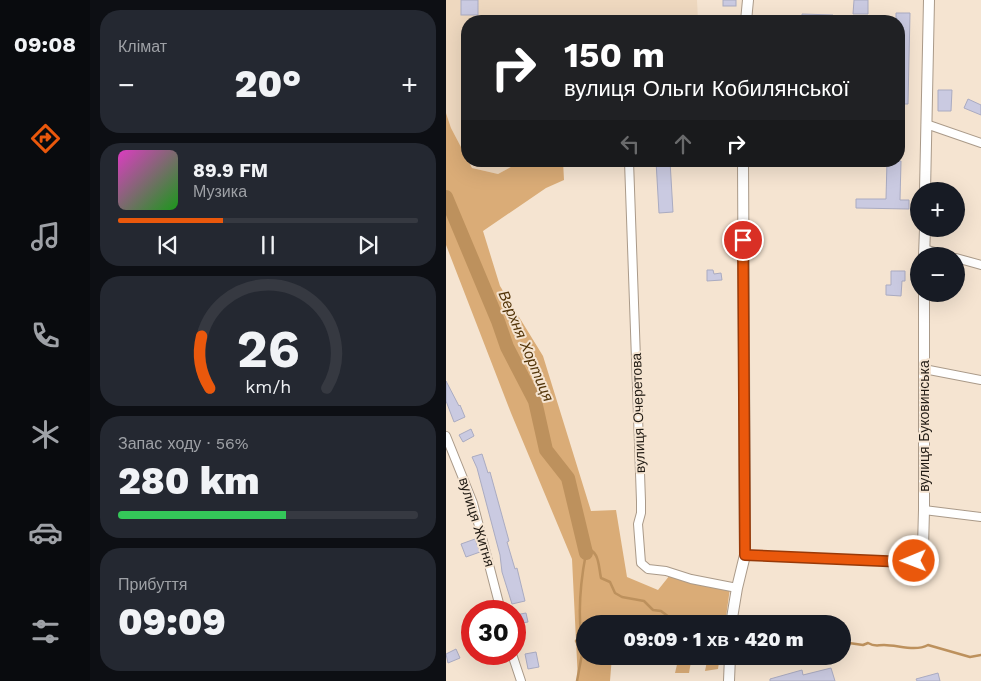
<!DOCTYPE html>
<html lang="uk">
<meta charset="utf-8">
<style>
body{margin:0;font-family:"Work Sans",sans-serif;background:#242831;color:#f1f3f6;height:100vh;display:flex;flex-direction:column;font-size:19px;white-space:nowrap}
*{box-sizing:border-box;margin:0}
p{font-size:16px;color:#9ea1a6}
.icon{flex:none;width:28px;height:28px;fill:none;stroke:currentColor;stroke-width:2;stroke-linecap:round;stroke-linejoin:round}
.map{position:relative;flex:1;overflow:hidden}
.sheet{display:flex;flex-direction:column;gap:10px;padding:10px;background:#0d0f14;width:356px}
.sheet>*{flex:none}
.hud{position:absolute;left:15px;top:15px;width:444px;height:152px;border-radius:20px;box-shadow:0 5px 20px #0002;background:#202124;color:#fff;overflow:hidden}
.fabs{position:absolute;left:464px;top:182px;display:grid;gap:10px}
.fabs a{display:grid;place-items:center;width:55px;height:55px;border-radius:50%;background:#171b24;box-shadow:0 5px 20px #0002;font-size:25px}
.speed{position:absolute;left:15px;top:600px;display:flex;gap:10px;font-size:25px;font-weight:700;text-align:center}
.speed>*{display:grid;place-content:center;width:65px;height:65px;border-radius:50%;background:#171b24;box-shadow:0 5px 20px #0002;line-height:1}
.speed .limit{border:8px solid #d22;background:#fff;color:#111}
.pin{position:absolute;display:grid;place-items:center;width:42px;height:42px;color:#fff;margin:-21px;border:2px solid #fff;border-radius:50%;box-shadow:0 1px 5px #0007}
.me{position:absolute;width:55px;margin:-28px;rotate:269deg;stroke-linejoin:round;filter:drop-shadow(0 0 4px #0008)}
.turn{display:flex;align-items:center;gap:18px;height:105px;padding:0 20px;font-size:22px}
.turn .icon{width:65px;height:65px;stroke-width:2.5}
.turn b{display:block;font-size:35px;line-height:42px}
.lanes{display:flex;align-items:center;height:48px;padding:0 20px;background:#0003;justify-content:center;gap:25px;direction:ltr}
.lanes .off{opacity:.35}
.big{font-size:38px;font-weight:800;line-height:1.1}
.sheet .widget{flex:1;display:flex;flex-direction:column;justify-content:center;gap:8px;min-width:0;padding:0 18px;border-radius:20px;background:#242831}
.sheet .dial{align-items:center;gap:0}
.dial svg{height:130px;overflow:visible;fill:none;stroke:#363941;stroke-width:7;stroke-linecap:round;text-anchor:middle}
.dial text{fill:#f1f3f6;stroke:none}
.song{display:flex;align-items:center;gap:15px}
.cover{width:60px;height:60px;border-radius:8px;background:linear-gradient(135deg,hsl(310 70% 55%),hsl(120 70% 35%))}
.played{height:5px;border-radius:2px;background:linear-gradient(90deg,#ea580c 35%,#363941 35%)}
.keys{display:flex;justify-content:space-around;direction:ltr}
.heat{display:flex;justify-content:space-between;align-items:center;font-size:28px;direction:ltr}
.charge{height:8px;border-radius:4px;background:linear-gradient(90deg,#34c759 56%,#363941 0)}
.trip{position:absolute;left:130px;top:615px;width:275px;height:50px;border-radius:25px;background:#171b24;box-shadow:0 5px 20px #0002;font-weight:800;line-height:50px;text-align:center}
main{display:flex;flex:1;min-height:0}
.dock{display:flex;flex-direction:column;width:90px;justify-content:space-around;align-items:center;background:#090b0e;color:#9ea1a6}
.dock .icon{width:35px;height:35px}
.dock .active{color:#ea580c}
.dock b{font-size:22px;color:#f1f3f6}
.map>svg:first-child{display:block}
.built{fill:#eed8bf}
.forest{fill:#daac77}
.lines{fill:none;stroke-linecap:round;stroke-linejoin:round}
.stream{stroke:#bd915d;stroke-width:2.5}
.river{stroke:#bd915d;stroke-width:14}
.building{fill:#cacae1;stroke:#aaabc1}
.minor-casing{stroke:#aa9a89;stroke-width:10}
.tertiary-casing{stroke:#aa9a89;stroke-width:12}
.minor{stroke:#fff;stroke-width:8}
.tertiary{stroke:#fff;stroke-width:10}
.route-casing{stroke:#983908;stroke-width:12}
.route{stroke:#ea580c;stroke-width:9}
.labels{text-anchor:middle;stroke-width:4;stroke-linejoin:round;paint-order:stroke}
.street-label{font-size:14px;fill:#211b14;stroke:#f5e4d1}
.water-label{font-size:15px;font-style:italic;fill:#523408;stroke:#f5e4d1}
</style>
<main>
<nav class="dock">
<b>09:08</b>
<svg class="icon active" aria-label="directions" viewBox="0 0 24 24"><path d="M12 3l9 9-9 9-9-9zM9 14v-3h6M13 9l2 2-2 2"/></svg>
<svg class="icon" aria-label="music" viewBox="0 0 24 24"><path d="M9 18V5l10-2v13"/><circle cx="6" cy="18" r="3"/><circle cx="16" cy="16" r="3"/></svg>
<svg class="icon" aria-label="phone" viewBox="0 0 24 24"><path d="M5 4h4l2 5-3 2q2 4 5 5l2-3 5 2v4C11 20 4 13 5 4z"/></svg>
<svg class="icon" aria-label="climate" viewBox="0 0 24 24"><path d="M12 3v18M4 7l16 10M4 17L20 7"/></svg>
<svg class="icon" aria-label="car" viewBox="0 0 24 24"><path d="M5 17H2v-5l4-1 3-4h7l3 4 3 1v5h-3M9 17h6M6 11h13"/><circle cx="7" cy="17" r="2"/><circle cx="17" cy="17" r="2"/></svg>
<svg class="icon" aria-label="filters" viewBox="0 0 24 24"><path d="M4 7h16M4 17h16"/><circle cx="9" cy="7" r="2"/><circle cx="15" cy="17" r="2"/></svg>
</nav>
<section class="sheet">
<div class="widget"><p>Клімат</p>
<div class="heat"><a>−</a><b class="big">20°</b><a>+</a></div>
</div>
<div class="widget">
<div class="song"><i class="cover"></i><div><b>89.9 FM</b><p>Музика</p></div></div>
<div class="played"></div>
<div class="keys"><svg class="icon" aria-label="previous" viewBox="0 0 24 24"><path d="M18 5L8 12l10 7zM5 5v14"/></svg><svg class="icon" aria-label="pause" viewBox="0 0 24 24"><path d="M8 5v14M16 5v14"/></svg><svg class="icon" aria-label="next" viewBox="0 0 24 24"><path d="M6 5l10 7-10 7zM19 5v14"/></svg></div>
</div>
<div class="widget dial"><svg viewBox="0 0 100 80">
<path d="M14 69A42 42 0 1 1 86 69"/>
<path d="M14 69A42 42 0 0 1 9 37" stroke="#ea580c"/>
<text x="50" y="56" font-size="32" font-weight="700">26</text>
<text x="50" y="72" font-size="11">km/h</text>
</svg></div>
<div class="widget"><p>Запас ходу · 56%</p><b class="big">280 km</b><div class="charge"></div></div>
<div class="widget"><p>Прибуття</p><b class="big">09:09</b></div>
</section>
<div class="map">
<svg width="535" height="681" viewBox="0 0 535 681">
<rect width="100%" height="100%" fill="#f5e4d1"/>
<g class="built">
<path d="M0 0H251L252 21H21V159L5 128 0 113Z"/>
<path d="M23 161H76L52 174 26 168Z"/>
</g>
<g class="forest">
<path d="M0 113 5 128 26 168 52 174 76 161H117L118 180 100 188 37 231 54 286 97 356 145 511 170 510 181 577 212 590 224 575 284 588 279 624H139V656H166L164 681H132L126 559 65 413 0 245Z"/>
<path d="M233 656H246L243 673H229Z"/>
<path d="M262 656H274L272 669 259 671Z"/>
</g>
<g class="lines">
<g class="stream">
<path d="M138 547C154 551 152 564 155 578L164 582 169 593 176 597 198 601 207 610 215 611 223 617 256 624"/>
<path d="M396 642 417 645 422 643C429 647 431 645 438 645 452 645 469 652 482 645L524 657 535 655"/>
<path d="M131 681 136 654 130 641 135 634C132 607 135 579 140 553"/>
</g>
<path class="river" d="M0 197 52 321 61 347 89 401 100 450 122 478 140 553"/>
</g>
<g class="building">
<rect x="15" y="0" width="17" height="15"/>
<rect x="277" y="0" width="13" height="6"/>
<path d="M408 0H422V14H407Z"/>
<path d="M450 13H464L462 104H452V21H450Z"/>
<path d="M356 14 387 15 386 21H356Z"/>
<path d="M492 90H506L505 111H492Z"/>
<path d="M522 99 535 105V115L518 108Z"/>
<path d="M210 161H224L227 212 213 213Z"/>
<path d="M441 161H455L454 200H463V209L410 208V199H440Z"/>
<path d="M261 270H267L268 274 275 273 276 280 261 281Z"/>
<path d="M445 271H459V281H456L455 296 440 295V285H445Z"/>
<path d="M0 381 13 406 14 405 19 417 8 422 0 401Z"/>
<path d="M25 429 28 436 17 442 13 435Z"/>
<path d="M36 454 42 473 44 472 63 541 61 542 69 569 71 568 79 601 66 604 56 572 54 555 31 468 26 457Z"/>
<path d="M29 539 34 552 20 557 15 544Z"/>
<path d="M80 613 82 622 70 624 69 615Z"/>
<path d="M10 649 14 658 2 663 0 654Z"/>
<path d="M90 652 93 667 82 669 79 654Z"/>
<path d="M385 668 389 681H324V679L356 670 357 675Z"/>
<path d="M492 673 494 681H471L470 679Z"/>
</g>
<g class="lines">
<g class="minor-casing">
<g id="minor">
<path d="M480 124 535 143"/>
<path d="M183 161 195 501V513L192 524 195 563 202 569 220 571 245 579 291 588"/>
<path d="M478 249 504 256"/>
<path d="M510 258 535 265"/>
<path d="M478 369 535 380"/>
<path d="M0 436 27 503 55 611"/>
<path d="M478 510 535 517"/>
<path d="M299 555 460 562 468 561 473 558"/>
<path d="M66 654 75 681"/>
</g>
</g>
<g class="tertiary-casing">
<g id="tertiary">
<path d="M300 21 302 0"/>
<path d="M479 191 483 0"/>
<path d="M478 256 479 229"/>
<path d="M473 558 477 547 478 510V294"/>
<path d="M285 624 291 588 299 555 297 161"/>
<path d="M283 681 284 656"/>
</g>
</g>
<use href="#minor" class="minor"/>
<use href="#tertiary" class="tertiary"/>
</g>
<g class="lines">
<g class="route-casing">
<path id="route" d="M297 240 299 555 460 562 468 561"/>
</g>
<use href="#route" class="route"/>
</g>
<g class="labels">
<g class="street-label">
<text transform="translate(192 413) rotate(-92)" y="5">вулиця Очеретова</text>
<text transform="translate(478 426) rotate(-90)" y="5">вулиця Буковинська</text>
<text transform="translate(31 522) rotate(73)" y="5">вулиця Житня</text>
</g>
<g class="water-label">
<text transform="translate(80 346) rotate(67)" y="5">Верхня Хортиця</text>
</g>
</g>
</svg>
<div class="fabs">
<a>+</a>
<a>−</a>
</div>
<div class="speed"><div class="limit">30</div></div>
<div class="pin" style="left:297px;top:240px;background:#d93025"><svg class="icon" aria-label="arrive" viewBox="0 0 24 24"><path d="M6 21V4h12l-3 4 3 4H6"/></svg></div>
<svg class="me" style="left:468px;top:561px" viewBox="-20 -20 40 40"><circle r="17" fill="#ea580c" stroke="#fff" stroke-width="3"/><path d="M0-11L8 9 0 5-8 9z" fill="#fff"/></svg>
<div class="trip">09:09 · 1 хв · 420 m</div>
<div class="hud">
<div class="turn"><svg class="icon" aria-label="right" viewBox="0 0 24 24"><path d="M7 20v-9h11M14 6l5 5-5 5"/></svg><div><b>150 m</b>вулиця Ольги Кобилянської</div></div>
<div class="lanes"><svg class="icon off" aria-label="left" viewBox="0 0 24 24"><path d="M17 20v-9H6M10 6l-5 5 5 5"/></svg><svg class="icon off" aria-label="ahead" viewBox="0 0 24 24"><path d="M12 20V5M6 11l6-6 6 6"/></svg><svg class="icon" aria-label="right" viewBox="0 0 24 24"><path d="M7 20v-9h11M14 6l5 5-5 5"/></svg></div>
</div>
</div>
</main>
